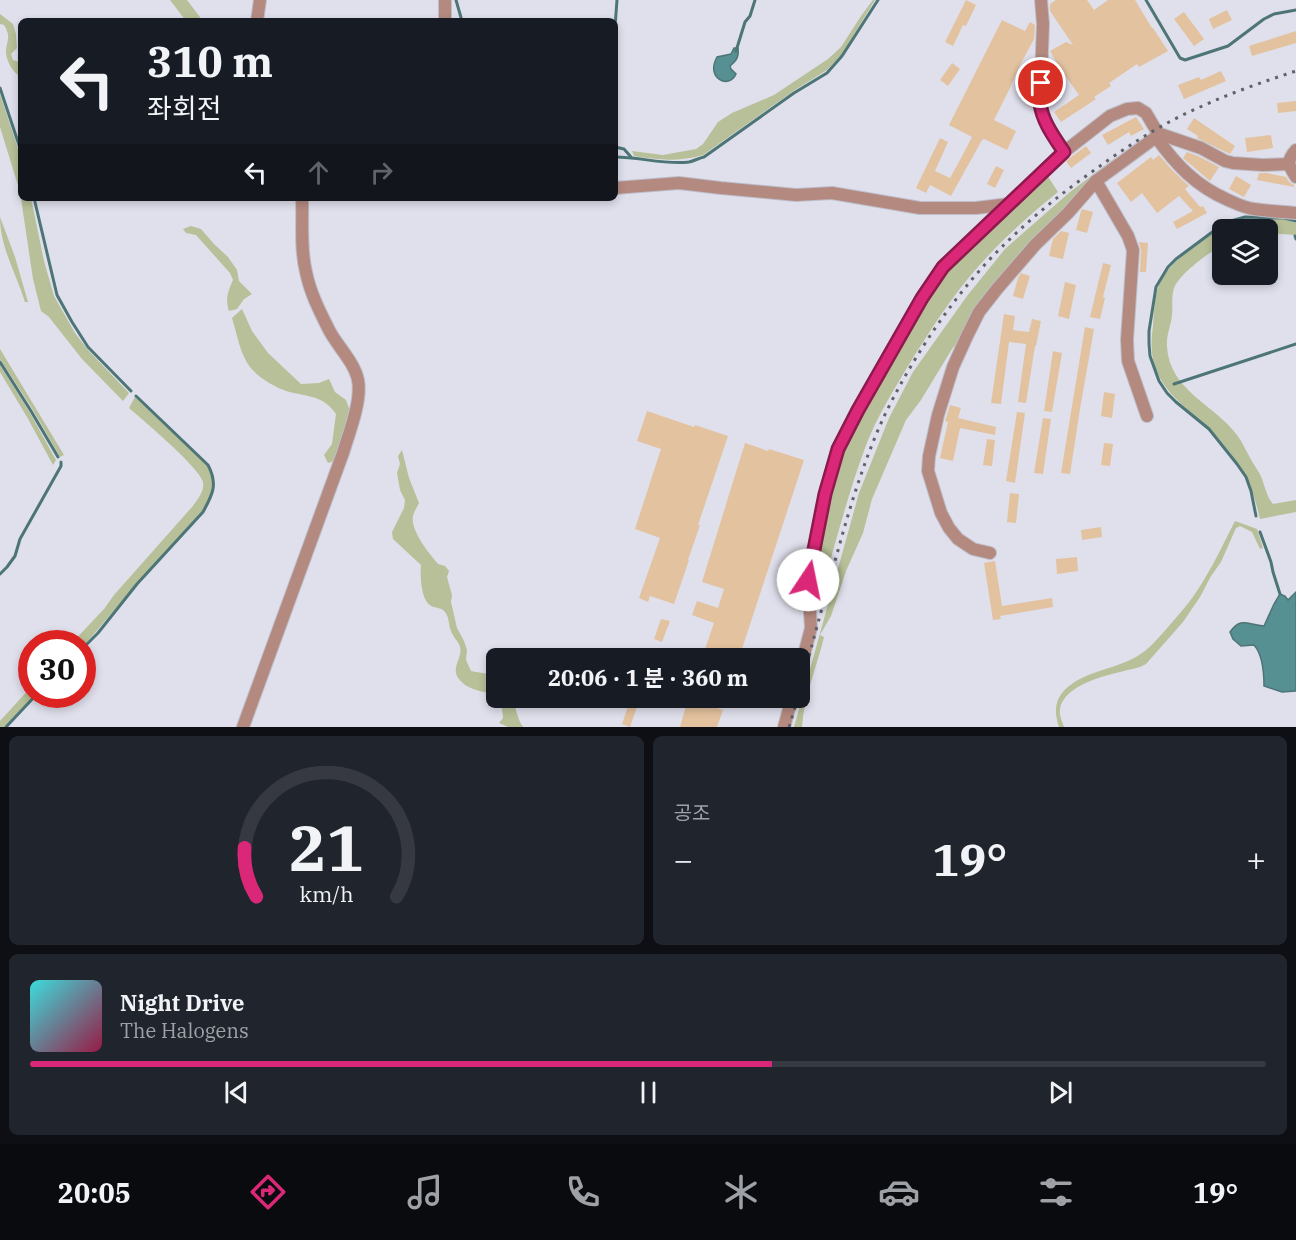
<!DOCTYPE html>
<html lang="ko">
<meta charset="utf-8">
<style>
body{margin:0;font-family:"IBM Plex Serif","Noto Sans KR",serif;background:#20242c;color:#f1f3f6;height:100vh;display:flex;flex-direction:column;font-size:22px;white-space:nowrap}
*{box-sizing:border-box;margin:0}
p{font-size:20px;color:#9ea1a6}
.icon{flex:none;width:33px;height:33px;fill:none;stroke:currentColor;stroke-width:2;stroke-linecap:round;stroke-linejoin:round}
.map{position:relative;height:727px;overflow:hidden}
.side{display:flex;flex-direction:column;gap:9px;padding:9px;background:#0d0f14;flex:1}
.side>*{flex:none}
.top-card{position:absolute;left:18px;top:18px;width:600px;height:183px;border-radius:9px;box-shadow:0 3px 9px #0003;background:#171b24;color:#f1f3f6;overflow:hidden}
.buttons{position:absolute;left:1212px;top:219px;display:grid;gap:12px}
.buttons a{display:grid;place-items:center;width:66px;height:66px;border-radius:9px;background:#171b24;box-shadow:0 3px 9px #0003;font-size:30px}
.speed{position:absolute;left:18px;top:630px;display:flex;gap:12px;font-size:30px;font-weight:700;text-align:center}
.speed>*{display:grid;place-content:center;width:78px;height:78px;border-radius:50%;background:#171b24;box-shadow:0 3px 9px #0003;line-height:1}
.speed .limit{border:9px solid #d22;background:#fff;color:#111}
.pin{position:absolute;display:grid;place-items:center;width:51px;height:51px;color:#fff;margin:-26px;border:3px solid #fff;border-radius:50%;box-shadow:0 2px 6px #0007}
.me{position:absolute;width:66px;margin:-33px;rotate:11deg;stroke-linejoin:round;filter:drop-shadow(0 0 4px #0008)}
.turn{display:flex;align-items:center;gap:21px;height:126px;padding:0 30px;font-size:27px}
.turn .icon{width:78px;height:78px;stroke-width:2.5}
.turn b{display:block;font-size:42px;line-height:51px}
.lanes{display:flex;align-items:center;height:57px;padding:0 30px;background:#0003;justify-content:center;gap:30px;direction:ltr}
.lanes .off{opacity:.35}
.big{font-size:45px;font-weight:700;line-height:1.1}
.side .card{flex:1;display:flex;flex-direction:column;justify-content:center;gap:9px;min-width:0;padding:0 21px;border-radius:9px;background:#20242c}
.side .dial{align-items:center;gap:0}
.dial svg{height:156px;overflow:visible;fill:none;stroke:#363941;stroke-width:7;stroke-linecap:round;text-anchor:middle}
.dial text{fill:#f1f3f6;stroke:none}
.song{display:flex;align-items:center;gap:18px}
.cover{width:72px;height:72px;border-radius:9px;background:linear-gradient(135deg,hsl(180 70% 55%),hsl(340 70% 35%))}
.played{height:6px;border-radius:3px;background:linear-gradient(90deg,#db2777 60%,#363941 60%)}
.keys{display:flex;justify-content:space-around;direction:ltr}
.heat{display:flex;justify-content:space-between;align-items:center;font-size:33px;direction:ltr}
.side .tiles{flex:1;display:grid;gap:9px;grid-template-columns:1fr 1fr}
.card:last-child{grid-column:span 2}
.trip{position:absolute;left:486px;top:648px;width:324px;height:60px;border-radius:9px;background:#171b24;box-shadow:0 3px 9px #0003;font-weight:700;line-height:60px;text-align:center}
.tabs{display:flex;height:96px;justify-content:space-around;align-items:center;background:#090b0e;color:#9ea1a6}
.tabs .icon{width:42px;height:42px}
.tabs .active{color:#db2777}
.tabs b{font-size:27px;color:#f1f3f6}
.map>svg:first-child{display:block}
.green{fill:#b7c098}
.water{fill:#579092;stroke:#4d7578;stroke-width:1.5}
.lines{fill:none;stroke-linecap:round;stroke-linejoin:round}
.stream{stroke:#4d7578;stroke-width:3}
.building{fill:#e3c29f}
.minor-casing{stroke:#bdbec9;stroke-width:14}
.minor{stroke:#b48a80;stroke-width:12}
.rail{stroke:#616168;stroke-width:3;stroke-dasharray:3 6;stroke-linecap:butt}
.route-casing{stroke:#8e194d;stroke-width:15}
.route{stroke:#db2777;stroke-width:10}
</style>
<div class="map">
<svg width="1296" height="727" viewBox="0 0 1296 727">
<rect width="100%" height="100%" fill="#dfe0ec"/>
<g class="green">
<path d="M170 0H187L203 21H186Z"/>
<path d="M873 0H875L842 54 827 70 795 90 703 155C679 162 657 160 634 156L632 151 663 155 696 149 703 144 718 122 732 113 774 95 828 59 841 47 861 16Z"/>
<path d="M0 14 13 24 16 34 17 48 11 54 13 60 20 62 21 77C13 73 7 62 6 53 6 41 12 38 4 25L0 24Z"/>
<path d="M0 94 21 158V198H31L44 261 54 296 75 333 88 350 129 393 123 401 82 359 49 317 41 311 33 279 20 192 0 127Z"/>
<path d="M1144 140 1108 167 952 349 921 400 906 420 872 499 863 533 846 571 831 616 820 635 824 637C817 667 804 696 802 727H794L859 493 889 418 913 372 967 296 1005 249 1070 192 1111 161Z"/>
<path d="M1047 175 1058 192C1018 224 980 260 950 302 934 324 919 348 905 371 890 396 875 421 865 448 844 505 830 564 813 623L810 581 841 449 945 268Z"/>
<path d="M0 217 15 257 28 302H25C16 273 0 247 0 217Z"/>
<path d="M1244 218 1284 219 1296 223V235L1268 233V230H1222V245C1209 253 1180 273 1174 288 1171 297 1173 306 1172 315 1171 326 1166 335 1167 347 1170 391 1214 404 1237 435 1243 443 1247 453 1253 463 1256 468 1260 473 1262 479 1265 487 1267 497 1273 504L1296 500V512L1260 519C1252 484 1244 469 1221 442 1216 436 1212 430 1206 425 1191 412 1174 400 1163 383 1151 365 1150 347 1153 326 1154 313 1154 298 1159 285 1167 265 1187 252 1203 240 1211 235 1218 228 1226 224 1232 222 1238 220 1244 218Z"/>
<path d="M191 226 201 229 214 244 228 257 237 270 239 281 252 294 244 299 237 309 229 311C225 299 228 291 233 280L230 273 196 235 186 233 183 229Z"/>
<path d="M242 309 252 331 268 353 301 384 319 383 329 379 335 392 346 400 350 411 341 443 334 461 328 463 324 455 332 444 336 414C321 392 302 398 281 389 270 384 258 377 250 367 240 354 237 334 232 318Z"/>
<path d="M0 349 64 455 60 457 33 410 0 359Z"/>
<path d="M0 365 30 413 56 460 53 465 27 417 0 372Z"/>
<path d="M135 397 207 465C211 472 215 479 213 487 208 516 157 561 137 584 118 604 102 626 83 646L82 644 72 643 104 609 114 595 192 507C197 500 205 491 203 482 200 468 143 420 129 408Z"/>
<path d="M402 450 409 478 419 503C417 507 414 512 413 516 410 530 429 553 438 564L445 566 449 571 447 577 452 595 451 602 457 628 464 641 467 650 466 660 471 671C480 673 489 673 496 676V698H511C517 707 516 717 523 727H508L499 723 503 718C503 683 474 699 459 679 450 668 463 658 460 647 459 642 453 637 451 631 448 624 450 616 443 610 439 607 433 608 430 605 421 599 420 575 421 565L393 539 392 532 404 508 405 500 400 490 397 473 400 464 398 456Z"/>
<path d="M1235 521 1257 529 1263 548 1260 549 1252 532 1240 526 1236 528 1221 562 1211 576 1200 597 1183 622 1146 664 1140 667C1118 673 1065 681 1060 709 1059 715 1062 721 1064 727H1059C1055 715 1054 703 1062 693 1079 672 1113 670 1136 657 1149 650 1159 637 1169 626 1182 611 1195 596 1205 578 1216 560 1225 540 1235 521Z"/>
<path d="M31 687 32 694 35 695 4 727H0V721Z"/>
</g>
<g class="water">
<path d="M734 48H738C739 57 737 60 730 66L731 69 736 74C729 90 705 78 717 57L731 54Z"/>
<path d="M1296 592V691L1282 692 1264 686C1264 673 1263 655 1254 645L1241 646 1233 639 1230 632C1241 616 1248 625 1264 626L1274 604 1280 594 1285 596 1288 600Z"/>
</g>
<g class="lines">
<g class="stream">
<path d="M456 0 462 21"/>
<path d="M1146 0 1180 58 1185 60 1228 46 1264 19 1274 14 1296 10"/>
<path d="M615 27 617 0"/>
<path d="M736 51 745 22 750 16 755 0"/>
<path d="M0 88 21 151"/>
<path d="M615 147 624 149 631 157"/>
<path d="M615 157C640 157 665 165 689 162 694 161 699 158 704 157L794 93 827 73 842 56 878 0"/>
<path d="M34 198 57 295 72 322 88 347 131 391"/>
<path d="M1295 236 1296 239"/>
<path d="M0 362 31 411 58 457"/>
<path d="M1174 384 1296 344"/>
<path d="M1256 516 1251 491 1246 477 1237 464 1209 429 1176 402 1167 393 1159 381 1150 356 1149 344V331L1156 287 1168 267 1176 259 1219 227 1231 221 1245 217 1284 218 1296 221"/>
<path d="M1260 532 1271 562 1273 572 1280 594"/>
<path d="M0 574 7 567 15 556 20 539 61 466V462"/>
<path d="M82 649 98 633 137 584 203 512C213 494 218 484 208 465L136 396"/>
<path d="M6 727 37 694"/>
</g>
</g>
<g class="building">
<path d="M966 0 976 5 966 26 963 25 953 46 945 42Z"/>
<path d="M1056 0H1087L1094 10 1108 0H1135L1152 28H1153L1168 51 1139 67 1137 64 1109 83 1111 86 1094 97 1096 99 1061 122 1054 112 1079 95 1064 74 1061 76 1054 66 1057 63 1050 51 1066 42 1073 45 1050 11V4Z"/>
<path d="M1227 10 1232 20 1213 29 1209 19Z"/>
<path d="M1184 12 1204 39 1194 46 1174 19Z"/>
<path d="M1002 20 1025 31 1030 22 1035 25 1034 39 1020 65 1009 90 994 120 1016 131 1007 150 984 139 982 140 951 196 930 185 926 193 916 188 940 138 948 142 935 171 950 178 960 160 972 137 949 125Z"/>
<path d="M1296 31V43L1252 56 1249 46Z"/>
<path d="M952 63 960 69 948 86 940 80Z"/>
<path d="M1221 71 1226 81 1184 99 1178 85 1199 77 1201 80Z"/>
<path d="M1296 101V111L1278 113 1277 103Z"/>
<path d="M1136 117 1144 129 1131 136 1129 132 1108 145 1102 135Z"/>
<path d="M1194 118 1235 146 1230 154 1197 138 1198 136 1187 129Z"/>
<path d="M1271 135 1273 148 1247 152 1245 138Z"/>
<path d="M1086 146 1091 153 1071 168 1066 161Z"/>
<path d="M1187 152 1198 156 1219 167 1210 181 1183 158Z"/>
<path d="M1159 155 1174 172 1189 186 1185 189 1200 207 1203 206 1207 213 1177 229 1173 222 1193 211 1179 196 1157 213 1142 193 1131 202 1117 183 1151 157 1153 160Z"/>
<path d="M996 166 1004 170 995 188 987 184Z"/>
<path d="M1259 173H1267L1286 177 1289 182 1294 185V187L1257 180Z"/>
<path d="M1236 176 1251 185 1244 197 1229 189Z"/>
<path d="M1082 209 1093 212 1087 233 1076 230 1081 211Z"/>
<path d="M1061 231 1069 233 1063 259 1049 256 1053 239Z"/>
<path d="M1139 242 1148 243 1146 272H1140L1141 251Z"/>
<path d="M1103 263 1111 265 1103 297 1105 298 1100 319 1090 317Z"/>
<path d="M1021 273 1030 276 1023 299 1013 296 1018 278Z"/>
<path d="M1065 282 1076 285 1069 319 1058 316Z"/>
<path d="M1004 314 1015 316 1013 330 1029 332 1032 319 1041 321 1036 346H1035L1026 403 1018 402 1026 344 1009 342 1001 404 991 403Z"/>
<path d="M1085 327 1094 329 1080 409 1070 474 1061 473Z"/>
<path d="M1053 351 1062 353 1052 412 1044 411Z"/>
<path d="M1104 392 1115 394 1112 418 1101 416Z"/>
<path d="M950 405 961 408 958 418 996 427 995 435 960 428 953 461 940 458 948 422 945 421Z"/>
<path d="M647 411 694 427 695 425 728 436 698 525H700L688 560H689L674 604 650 596 648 602 639 598 660 538 635 529 661 449 637 441Z"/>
<path d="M1017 412 1025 413 1015 483 1006 481Z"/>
<path d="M1043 418 1051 419 1043 474 1034 473Z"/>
<path d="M987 439 995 440 992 466 983 465Z"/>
<path d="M745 443 768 451 769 449 804 460 739 658H713L703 655 714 623 692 615 697 601 718 608 724 589 702 582Z"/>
<path d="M1104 443 1113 444 1110 466 1101 465Z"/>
<path d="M1010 493 1019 494 1016 523 1007 522Z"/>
<path d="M1101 527 1102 537 1082 540 1081 530Z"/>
<path d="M1077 557 1078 571 1057 574 1056 559Z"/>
<path d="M995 561 1002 606 1052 598 1053 607 1000 616 1001 619 993 620 984 563Z"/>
<path d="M661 619 670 621 662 642 654 639Z"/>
<path d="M631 698H640L630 727 622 724Z"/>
<path d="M688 699 723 710 717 727H680Z"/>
</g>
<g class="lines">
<g class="minor-casing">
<g id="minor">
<path d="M445 0V21"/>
<path d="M1041 0 1043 24 1040 103C1044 122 1053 136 1064 152"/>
<path d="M257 21 260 0"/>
<path d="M1157 133 1201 148 1225 161 1233 163 1262 165 1289 164"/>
<path d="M1156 137C1176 165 1196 186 1228 200 1237 204 1245 208 1254 209 1268 211 1282 212 1296 213"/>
<path d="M1296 150C1286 161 1288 165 1296 177"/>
<path d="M1096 181 1128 236 1133 250 1127 340 1128 361 1147 416"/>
<path d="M615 188 679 183 721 188 796 195 832 193 920 208H976L1009 204"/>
<path d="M800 670 811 628 808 581 825 494 838 449 858 410 922 298 943 267 1064 152 1110 116 1127 109 1138 108 1146 113 1156 130 1157 133 1156 137 1096 181 1068 213 1035 245 997 289 979 312 967 336 953 367 938 415 929 456 928 471 941 513 949 528 958 539 973 549 990 553"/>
<path d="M243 727 343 453C349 433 362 401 358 380 354 361 336 345 328 328 319 310 310 292 306 272 300 248 303 222 302 198"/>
<path d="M784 727 792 698"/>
</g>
</g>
<use href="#minor" class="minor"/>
<g class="rail">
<path d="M800 691C810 651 821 612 832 572 846 521 860 470 882 421 909 362 958 288 1006 243 1033 216 1062 193 1093 171 1126 147 1161 124 1198 108 1230 93 1263 82 1296 71"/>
<path d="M789 727 798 698"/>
</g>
</g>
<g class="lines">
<g class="route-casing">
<path id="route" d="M808 580 825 494 838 449 858 410 922 298 943 267 1064 152C1054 137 1042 121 1040 103 1040 96 1041 89 1041 83"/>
</g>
<use href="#route" class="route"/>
</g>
</svg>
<div class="buttons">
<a><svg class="icon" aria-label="layers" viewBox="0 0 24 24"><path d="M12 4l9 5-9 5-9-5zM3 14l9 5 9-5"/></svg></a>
</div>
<div class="speed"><div class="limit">30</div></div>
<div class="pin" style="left:1041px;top:83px;background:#d93025"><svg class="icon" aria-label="arrive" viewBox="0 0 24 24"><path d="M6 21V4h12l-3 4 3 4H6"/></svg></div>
<svg class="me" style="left:808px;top:580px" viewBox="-20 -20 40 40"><circle r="19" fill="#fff"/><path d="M0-13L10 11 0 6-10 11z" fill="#db2777"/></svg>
<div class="trip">20:06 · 1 분 · 360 m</div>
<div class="top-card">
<div class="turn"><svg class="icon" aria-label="left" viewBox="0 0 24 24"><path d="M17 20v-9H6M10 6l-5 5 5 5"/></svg><div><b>310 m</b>좌회전</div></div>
<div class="lanes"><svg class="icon" aria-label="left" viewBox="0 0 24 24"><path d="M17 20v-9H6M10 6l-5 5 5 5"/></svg><svg class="icon off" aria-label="ahead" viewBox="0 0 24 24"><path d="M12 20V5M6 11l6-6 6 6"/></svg><svg class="icon off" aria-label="right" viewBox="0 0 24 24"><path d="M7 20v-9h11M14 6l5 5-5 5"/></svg></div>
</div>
</div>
<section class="side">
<div class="tiles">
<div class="card dial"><svg viewBox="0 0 100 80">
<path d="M14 69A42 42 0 1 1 86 69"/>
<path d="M14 69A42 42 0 0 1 8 44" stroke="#db2777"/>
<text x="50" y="56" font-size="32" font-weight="700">21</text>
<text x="50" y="72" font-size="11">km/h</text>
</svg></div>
<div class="card"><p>공조</p>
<div class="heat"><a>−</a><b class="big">19°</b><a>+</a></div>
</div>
<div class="card">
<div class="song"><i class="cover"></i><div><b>Night Drive</b><p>The Halogens</p></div></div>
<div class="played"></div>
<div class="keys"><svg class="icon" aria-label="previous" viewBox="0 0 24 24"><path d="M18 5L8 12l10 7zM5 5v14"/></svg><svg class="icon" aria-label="pause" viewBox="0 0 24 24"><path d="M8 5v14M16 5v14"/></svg><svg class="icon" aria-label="next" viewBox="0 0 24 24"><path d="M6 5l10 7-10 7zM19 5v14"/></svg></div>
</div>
</div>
</section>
<nav class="tabs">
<b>20:05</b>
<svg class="icon active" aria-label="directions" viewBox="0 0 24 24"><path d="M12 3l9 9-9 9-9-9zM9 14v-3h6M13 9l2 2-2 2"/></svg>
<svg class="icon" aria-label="music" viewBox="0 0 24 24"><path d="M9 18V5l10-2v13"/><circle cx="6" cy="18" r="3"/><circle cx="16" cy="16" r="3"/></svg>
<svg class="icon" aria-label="phone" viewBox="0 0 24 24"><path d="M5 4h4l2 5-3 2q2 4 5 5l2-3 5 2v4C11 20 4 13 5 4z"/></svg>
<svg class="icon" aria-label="climate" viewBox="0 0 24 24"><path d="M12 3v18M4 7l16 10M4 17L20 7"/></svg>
<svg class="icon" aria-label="car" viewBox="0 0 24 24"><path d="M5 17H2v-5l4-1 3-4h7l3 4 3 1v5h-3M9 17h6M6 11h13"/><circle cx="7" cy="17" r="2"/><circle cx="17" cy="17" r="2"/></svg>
<svg class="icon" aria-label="filters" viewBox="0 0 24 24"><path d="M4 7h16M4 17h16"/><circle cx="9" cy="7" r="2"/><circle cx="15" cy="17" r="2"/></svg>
<b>19°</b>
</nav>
